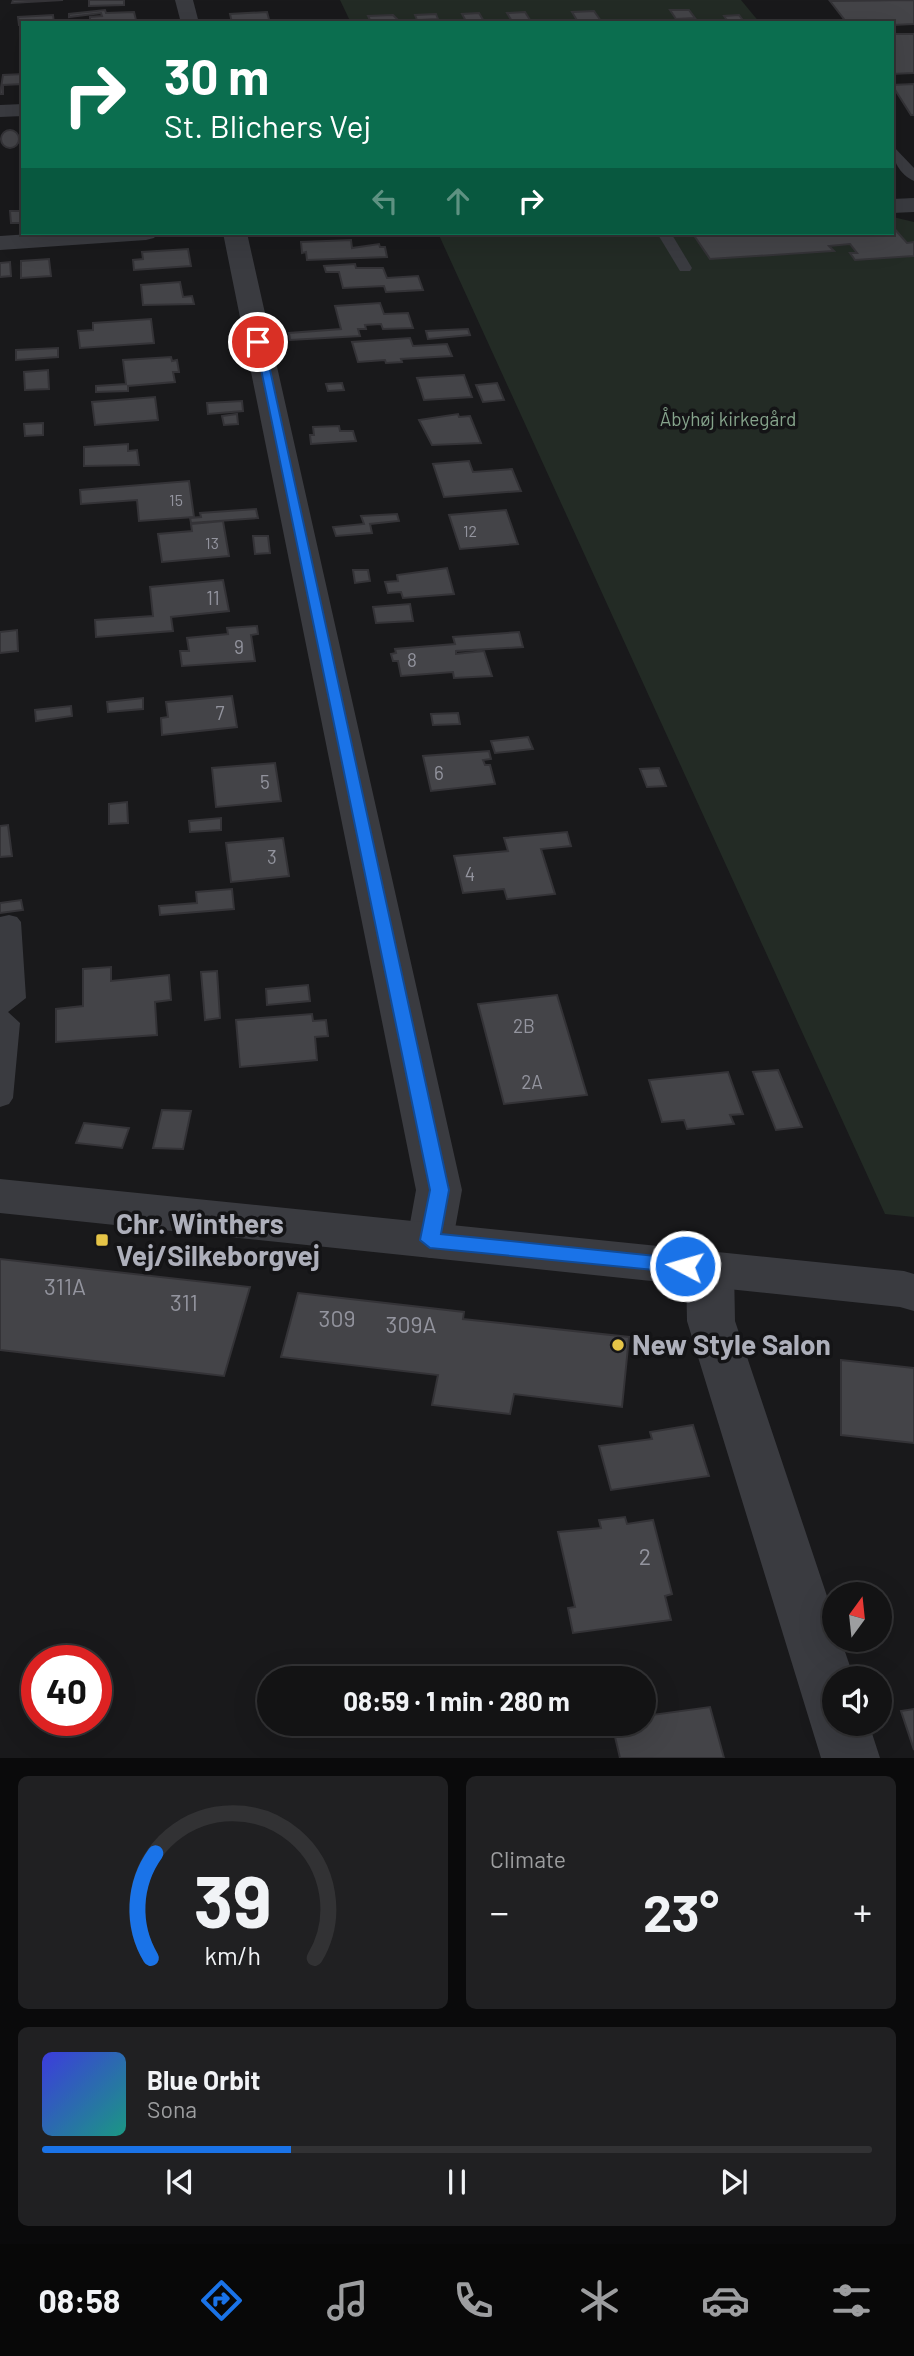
<!DOCTYPE html>
<meta charset="utf-8">
<style>
body{margin:0;font-family:Barlow,sans-serif;background:#202022;color:#f1f3f6;height:100vh;display:flex;flex-direction:column;font-size:26px;white-space:nowrap}
*{box-sizing:border-box;margin:0}
p{font-size:23px;color:#9d9ea0}
.icon{flex:none;width:38px;height:38px;fill:none;stroke:currentColor;stroke-width:2;stroke-linecap:round;stroke-linejoin:round}
.map{position:relative;height:1758px;overflow:hidden}
.sheet{display:flex;flex-direction:column;gap:18px;padding:18px;background:#0a0a0b;flex:1}
.sheet>*{flex:none}
.banner{position:absolute;left:21px;top:21px;width:873px;height:214px;border-radius:0px;box-shadow:0 7px 28px #0002,0 0 0 2px #323234;background:#0b6e4f;color:#fff;overflow:hidden}
.needle{width:46px;rotate:15deg}
.tools{position:absolute;left:822px;top:1582px;display:grid;gap:14px}
.tools a{display:grid;place-items:center;width:70px;height:70px;border-radius:50%;background:#131314;box-shadow:0 7px 28px #0002,0 0 0 2px #323234;font-size:35px}
.speed{position:absolute;left:21px;top:1645px;display:flex;gap:14px;font-size:35px;font-weight:700;text-align:center}
.speed>*{display:grid;place-content:center;width:91px;height:91px;border-radius:50%;background:#131314;box-shadow:0 7px 28px #0002,0 0 0 2px #323234;line-height:1}
.speed .limit{border:10px solid #d22;background:#fff;color:#111}
.pin{position:absolute;display:grid;place-items:center;width:60px;height:60px;color:#fff;margin:-30px;border:4px solid #fff;border-radius:50%;box-shadow:0 2px 7px #0007}
.me{position:absolute;width:77px;margin:-38px;rotate:276deg;stroke-linejoin:round;filter:drop-shadow(0 0 5px #0008)}
.turn{display:flex;align-items:center;gap:24px;height:147px;padding:0 28px;font-size:32px}
.turn .icon{width:91px;height:91px;stroke-width:2.5}
.turn b{display:block;font-size:49px;line-height:60px}
.lanes{display:flex;align-items:center;height:66px;padding:0 28px;background:#0003;justify-content:center;gap:35px;direction:ltr}
.lanes .off{opacity:.35}
.big{font-size:52px;font-weight:700;line-height:1.1}
.sheet .card{flex:1;display:flex;flex-direction:column;justify-content:center;gap:10px;min-width:0;padding:0 24px;border-radius:10px;background:#202022}
.sheet .dial{align-items:center;gap:0}
.dial svg{height:182px;overflow:visible;fill:none;stroke:#323234;stroke-width:7;stroke-linecap:round;text-anchor:middle}
.dial text{fill:#f1f3f6;stroke:none}
.song{display:flex;align-items:center;gap:21px}
.cover{width:84px;height:84px;border-radius:10px;background:linear-gradient(135deg,hsl(240 70% 55%),hsl(170 70% 35%))}
.played{height:7px;border-radius:4px;background:linear-gradient(90deg,#1a73e8 30%,#323234 30%)}
.keys{display:flex;justify-content:space-around;direction:ltr}
.heat{display:flex;justify-content:space-between;align-items:center;font-size:38px;direction:ltr}
.sheet .tiles{flex:1;display:grid;gap:18px;grid-template-columns:1fr 1fr}
.card:last-child{grid-column:span 2}
.trip{position:absolute;left:257px;top:1666px;width:399px;height:70px;border-radius:35px;background:#131314;box-shadow:0 7px 28px #0002,0 0 0 2px #323234;font-weight:700;line-height:70px;text-align:center}
.tabs{display:flex;height:112px;justify-content:space-around;align-items:center;background:#080808;color:#9d9ea0}
.tabs .icon{width:49px;height:49px}
.tabs .on{color:#1a73e8}
.tabs b{font-size:32px;color:#f1f3f6}
.map>svg:first-child{display:block}
.green{fill:#232b25}
.building{fill:#444448;stroke:#343337;stroke-width:2}
.lines{fill:none;stroke-linecap:round;stroke-linejoin:round}
.service{fill:#3a3b40;fill-rule:evenodd}
.minor{fill:#3a3b40;fill-rule:evenodd}
.tertiary{fill:#3a3b40;fill-rule:evenodd}
.route{fill:#1a73e8;stroke:#114b97;stroke-width:2}
.poi-dot{fill:#e5c447;stroke:#141416;stroke-width:2.5}
.labels{text-anchor:middle;stroke-width:7;stroke-linejoin:round;paint-order:stroke}
.far-number-label{font-size:16px;fill:#93949e}
.far-park-label{font-size:19px;fill:#85a38b;stroke:#141416}
.number-label{font-size:19px;fill:#93949e}
.near-number-label{font-size:23px;fill:#93949e}
.near-poi-label{font-size:28px;font-weight:bold;fill:#adafba;stroke:#141416;text-anchor:start}
</style>
<div class="map">
<svg width="914" height="1758" viewBox="0 0 914 1758">
<rect width="100%" height="100%" fill="#19191b"/>
<g class="green">
<path d="M340 0H741L760 23H351Z"/>
<path d="M893 217 914 222V1217L885 1214 438 233H892Z"/>
</g>
<g class="building">
<path d="M13 0H63L12 3Z"/>
<path d="M89 0H124V5L89 6Z"/>
<path d="M914 0V24L892 25 847 23 830 1Z"/>
<path d="M105 10 106 13 134 12 136 20 90 21V17L102 16 101 13 69 17V14Z"/>
<path d="M670 10H689L695 18 676 19Z"/>
<path d="M594 11 601 21 578 22 572 12Z"/>
<path d="M267 12 270 23H232L230 14Z"/>
<path d="M525 12 532 23H513L507 13Z"/>
<path d="M479 13 485 23H467L462 14Z"/>
<path d="M436 14 438 19 417 20 415 15Z"/>
<path d="M53 15 54 23 19 25 18 17Z"/>
<path d="M393 15 401 23 370 20 368 16Z"/>
<path d="M739 15 745 23H729L724 16Z"/>
<path d="M892 34H914V73L892 74Z"/>
<path d="M23 74V84L3 85V94H0L3 75Z"/>
<path d="M914 84V115H911L892 85Z"/>
<circle cx="10" cy="139" r="9"/>
<path d="M10 211H23V223H11Z"/>
<path d="M892 226 907 243 914 242V256L855 260 850 253H857L850 244 829 246 834 251 710 259 693 234 892 233Z"/>
<path d="M351 240 352 248 379 244 380 247H385L387 257 307 260 306 252 302 253 301 242Z"/>
<path d="M188 249 191 266 134 270 133 260 143 259 142 252Z"/>
<path d="M49 259 51 276 21 278V261Z"/>
<path d="M10 262 11 276 0 277V263Z"/>
<path d="M355 264 356 268H383L387 278 418 276 423 290 386 292 384 286 343 288 339 272H326L324 266Z"/>
<path d="M180 282 183 297 192 296 194 304 143 305 141 285Z"/>
<path d="M380 303 384 314 408 313 413 328 383 329 381 324 365 325 366 329H358L360 336 290 340 289 333 341 329 335 306Z"/>
<path d="M151 319 154 343 80 348 78 331 93 330V323Z"/>
<path d="M468 329 470 335 428 339 426 331Z"/>
<path d="M410 338 413 346 447 344 452 356 401 359 402 362 386 363 385 360 358 362 352 342Z"/>
<path d="M58 348V357L16 360V350Z"/>
<path d="M171 357 172 361 177 360 179 372H173L175 382 128 386V391L96 392V386L126 384 123 360Z"/>
<path d="M48 370 49 389 25 390 24 372Z"/>
<path d="M464 375 472 397 424 400 417 378Z"/>
<path d="M342 383 344 390 328 391 326 384Z"/>
<path d="M497 383 504 400 483 402 476 385Z"/>
<path d="M155 397 158 420 95 425 92 402Z"/>
<path d="M242 401 243 411 208 414 207 403Z"/>
<path d="M237 414 238 424 224 425 222 416Z"/>
<path d="M458 414 459 417 470 416 481 443 432 445 419 420Z"/>
<path d="M43 423V435L25 436 24 424Z"/>
<path d="M339 426 340 431H353L356 441 311 444 310 435H314L313 427Z"/>
<path d="M128 444V451L137 450 139 465 84 466V447Z"/>
<path d="M469 461 473 472 512 469 521 491 444 497 433 464Z"/>
<path d="M189 481 194 517 139 521 137 500 81 504 80 490Z"/>
<path d="M256 509 258 518 191 523 190 518 201 517 200 513Z"/>
<path d="M506 510 518 544 460 549 449 515Z"/>
<path d="M397 514 399 521 370 524 372 533 336 536 333 527 364 524 361 516Z"/>
<path d="M223 521 229 556 162 562 158 534 192 531 191 524Z"/>
<path d="M253 536H268L270 553 255 554Z"/>
<path d="M447 568 454 594 403 598 401 592 388 593 385 582 398 581 397 575Z"/>
<path d="M353 570H368L370 581 355 583Z"/>
<path d="M223 580 229 611 171 617 173 631 96 637 95 620 153 616 150 587Z"/>
<path d="M410 604 413 621 376 623 373 607Z"/>
<path d="M257 626 258 634 251 635 255 661 182 666 180 651H189L187 638 228 634 227 628Z"/>
<path d="M17 630 18 651 0 653V632Z"/>
<path d="M519 632 523 647 456 651V654L484 651 492 676 454 678 453 672 401 676 398 661H393L391 654 396 653 395 649 455 644 453 637Z"/>
<path d="M232 696 237 727 162 735 161 718 168 717 166 702Z"/>
<path d="M143 698V709L108 712 107 702Z"/>
<path d="M71 706 72 716 36 721 35 710Z"/>
<path d="M458 713 460 724 433 725 431 714Z"/>
<path d="M528 737 533 749 495 753 491 741Z"/>
<path d="M489 751 491 759 483 760 485 765H490L495 784 431 791 423 756Z"/>
<path d="M275 763 281 801 216 807 212 768Z"/>
<path d="M659 768 666 786 647 787 640 769Z"/>
<path d="M127 802 128 823 109 824V804Z"/>
<path d="M221 818V830L190 832 189 821Z"/>
<path d="M8 825 12 856 0 857V826Z"/>
<path d="M567 832 571 846 541 849 555 894 507 899 504 889 463 893 454 856 508 851 504 838Z"/>
<path d="M283 838 289 876 231 882 226 843Z"/>
<path d="M232 889 234 909 160 915 159 906 197 903 196 892Z"/>
<path d="M21 900 23 910 0 913V903Z"/>
<path d="M111 967V981L169 975 171 1000 155 1002 157 1035 56 1042V1009L83 1006V969Z"/>
<path d="M217 971 220 1018 205 1020 201 972Z"/>
<path d="M308 985 310 1001 267 1005 266 989Z"/>
<path d="M557 995 587 1095 504 1104 478 1004Z"/>
<path d="M312 1014 313 1021 326 1020 328 1036 315 1037 317 1060 240 1067 236 1020Z"/>
<path d="M778 1070 802 1127 776 1130 753 1072Z"/>
<path d="M728 1072 743 1114 730 1115 734 1124 687 1129 684 1120 662 1122 649 1080Z"/>
<path d="M162 1110 191 1111 183 1149 153 1148Z"/>
<path d="M84 1123 129 1128 122 1148 76 1143Z"/>
<path d="M0 1259 250 1287 224 1376 0 1350Z"/>
<path d="M298 1293 464 1312 463 1319 629 1337 622 1407 514 1394 510 1414 432 1405 438 1375 281 1357Z"/>
<path d="M841 1360 914 1368V1443L841 1435Z"/>
<path d="M693 1425 709 1476 611 1490 599 1446 652 1439 650 1432Z"/>
<path d="M625 1517 627 1524 653 1520 672 1594 665 1596 671 1620 573 1633 568 1608 575 1607 558 1532 601 1528 599 1520Z"/>
<path d="M710 1707 724 1758H620L612 1724H644V1716Z"/>
<path d="M914 1709V1750L901 1711Z"/>
</g>
<g class="lines">
<g class="service">
<path d="M892 145 914 168V181C900 175 892 160 892 145Z"/>
<path d="M657 233H671L692 268 690 271H680Z"/>
<path d="M9 915 17 917 21 922 26 998 8 1012 20 1023 13 1098 9 1104 0 1107V917Z"/>
</g>
<g class="minor">
<path d="M175 0H193L199 23H181Z"/>
<path d="M23 104V116L0 117V105Z"/>
<path d="M914 198V212L892 213V199Z"/>
<path d="M45 233H158L154 238 146 240 0 250V236Z"/>
<path d="M223 233H247L462 1190 453 1240 447 1252 430 1258 413 1252 407 1240 416 1190Z"/>
<path d="M710 1251 727 1256 734 1269 735 1321 835 1620V1640H841L854 1678H835V1724H869L880 1758H821L687 1321 686 1269 693 1256Z"/>
</g>
<path class="tertiary" d="M0 1179 904 1271 914 1274V1311L900 1307 0 1213Z"/>
</g>
<path class="route" d="M255 340 264 342 449 1190 441 1234 685 1259 692 1261 695 1266 692 1271 685 1273 430 1248 420 1240 430 1190Z"/>
<g class="poi-dot">
<rect x="95" y="1233" width="14" height="14" rx="3.5"/>
<circle cx="618" cy="1345" r="7"/>
</g>
<g class="labels">
<g class="far-number-label">
<text x="176" y="506">15</text>
<text x="470" y="537">12</text>
<text x="212" y="549">13</text>
</g>
<g class="far-park-label">
<text x="728" y="426">Åbyhøj kirkegård</text>
</g>
<g class="number-label">
<text x="213" y="605">11</text>
<text x="239" y="654">9</text>
<text x="412" y="667">8</text>
<text x="220" y="720">7</text>
<text x="439" y="780">6</text>
<text x="265" y="789">5</text>
<text x="272" y="864">3</text>
<text x="470" y="881">4</text>
<text x="524" y="1033">2B</text>
<text x="532" y="1089">2A</text>
</g>
<g class="near-number-label">
<text x="65" y="1295">311A</text>
<text x="184" y="1311">311</text>
<text x="337" y="1327">309</text>
<text x="411" y="1333">309A</text>
<text x="645" y="1565">2</text>
</g>
<g class="near-poi-label">
<text x="116" y="1234">Chr. Winthers<tspan x="116" dy="32">Vej/Silkeborgvej</tspan></text>
<text x="632" y="1355">New Style Salon</text>
</g>
</g>
</svg>
<div class="tools">
<a><svg class="needle" viewBox="-14 -14 28 28"><path d="M0-13l5 13h-10z" fill="#e53935"/><path d="M0 13l5-13h-10z" fill="#9d9ea0"/></svg></a>
<a><svg class="icon" aria-label="sound" viewBox="0 0 24 24"><path d="M4 9h4l5-4v14l-5-4H4zM17 9q2 3 0 6"/></svg></a>
</div>
<div class="speed"><div class="limit">40</div></div>
<div class="pin" style="left:258px;top:342px;background:#d93025"><svg class="icon" aria-label="arrive" viewBox="0 0 24 24"><path d="M6 21V4h12l-3 4 3 4H6"/></svg></div>
<svg class="me" style="left:685px;top:1266px" viewBox="-20 -20 40 40"><circle r="17" fill="#1a73e8" stroke="#fff" stroke-width="3"/><path d="M0-11L8 9 0 5-8 9z" fill="#fff"/></svg>
<div class="trip">08:59 · 1 min · 280 m</div>
<div class="banner">
<div class="turn"><svg class="icon" aria-label="right" viewBox="0 0 24 24"><path d="M7 20v-9h11M14 6l5 5-5 5"/></svg><div><b>30 m</b>St. Blichers Vej</div></div>
<div class="lanes"><svg class="icon off" aria-label="left" viewBox="0 0 24 24"><path d="M17 20v-9H6M10 6l-5 5 5 5"/></svg><svg class="icon off" aria-label="ahead" viewBox="0 0 24 24"><path d="M12 20V5M6 11l6-6 6 6"/></svg><svg class="icon" aria-label="right" viewBox="0 0 24 24"><path d="M7 20v-9h11M14 6l5 5-5 5"/></svg></div>
</div>
</div>
<section class="sheet">
<div class="tiles">
<div class="card dial"><svg viewBox="0 0 100 80">
<path d="M14 69A42 42 0 1 1 86 69"/>
<path d="M14 69A42 42 0 0 1 16 23" stroke="#1a73e8"/>
<text x="50" y="56" font-size="32" font-weight="700">39</text>
<text x="50" y="72" font-size="11">km/h</text>
</svg></div>
<div class="card"><p>Climate</p>
<div class="heat"><a>−</a><b class="big">23°</b><a>+</a></div>
</div>
<div class="card">
<div class="song"><i class="cover"></i><div><b>Blue Orbit</b><p>Sona</p></div></div>
<div class="played"></div>
<div class="keys"><svg class="icon" aria-label="previous" viewBox="0 0 24 24"><path d="M18 5L8 12l10 7zM5 5v14"/></svg><svg class="icon" aria-label="pause" viewBox="0 0 24 24"><path d="M8 5v14M16 5v14"/></svg><svg class="icon" aria-label="next" viewBox="0 0 24 24"><path d="M6 5l10 7-10 7zM19 5v14"/></svg></div>
</div>
</div>
</section>
<nav class="tabs">
<b>08:58</b>
<svg class="icon on" aria-label="directions" viewBox="0 0 24 24"><path d="M12 3l9 9-9 9-9-9zM9 14v-3h6M13 9l2 2-2 2"/></svg>
<svg class="icon" aria-label="music" viewBox="0 0 24 24"><path d="M9 18V5l10-2v13"/><circle cx="6" cy="18" r="3"/><circle cx="16" cy="16" r="3"/></svg>
<svg class="icon" aria-label="phone" viewBox="0 0 24 24"><path d="M5 4h4l2 5-3 2q2 4 5 5l2-3 5 2v4C11 20 4 13 5 4z"/></svg>
<svg class="icon" aria-label="climate" viewBox="0 0 24 24"><path d="M12 3v18M4 7l16 10M4 17L20 7"/></svg>
<svg class="icon" aria-label="car" viewBox="0 0 24 24"><path d="M5 17H2v-5l4-1 3-4h7l3 4 3 1v5h-3M9 17h6M6 11h13"/><circle cx="7" cy="17" r="2"/><circle cx="17" cy="17" r="2"/></svg>
<svg class="icon" aria-label="filters" viewBox="0 0 24 24"><path d="M4 7h16M4 17h16"/><circle cx="9" cy="7" r="2"/><circle cx="15" cy="17" r="2"/></svg>
</nav>
